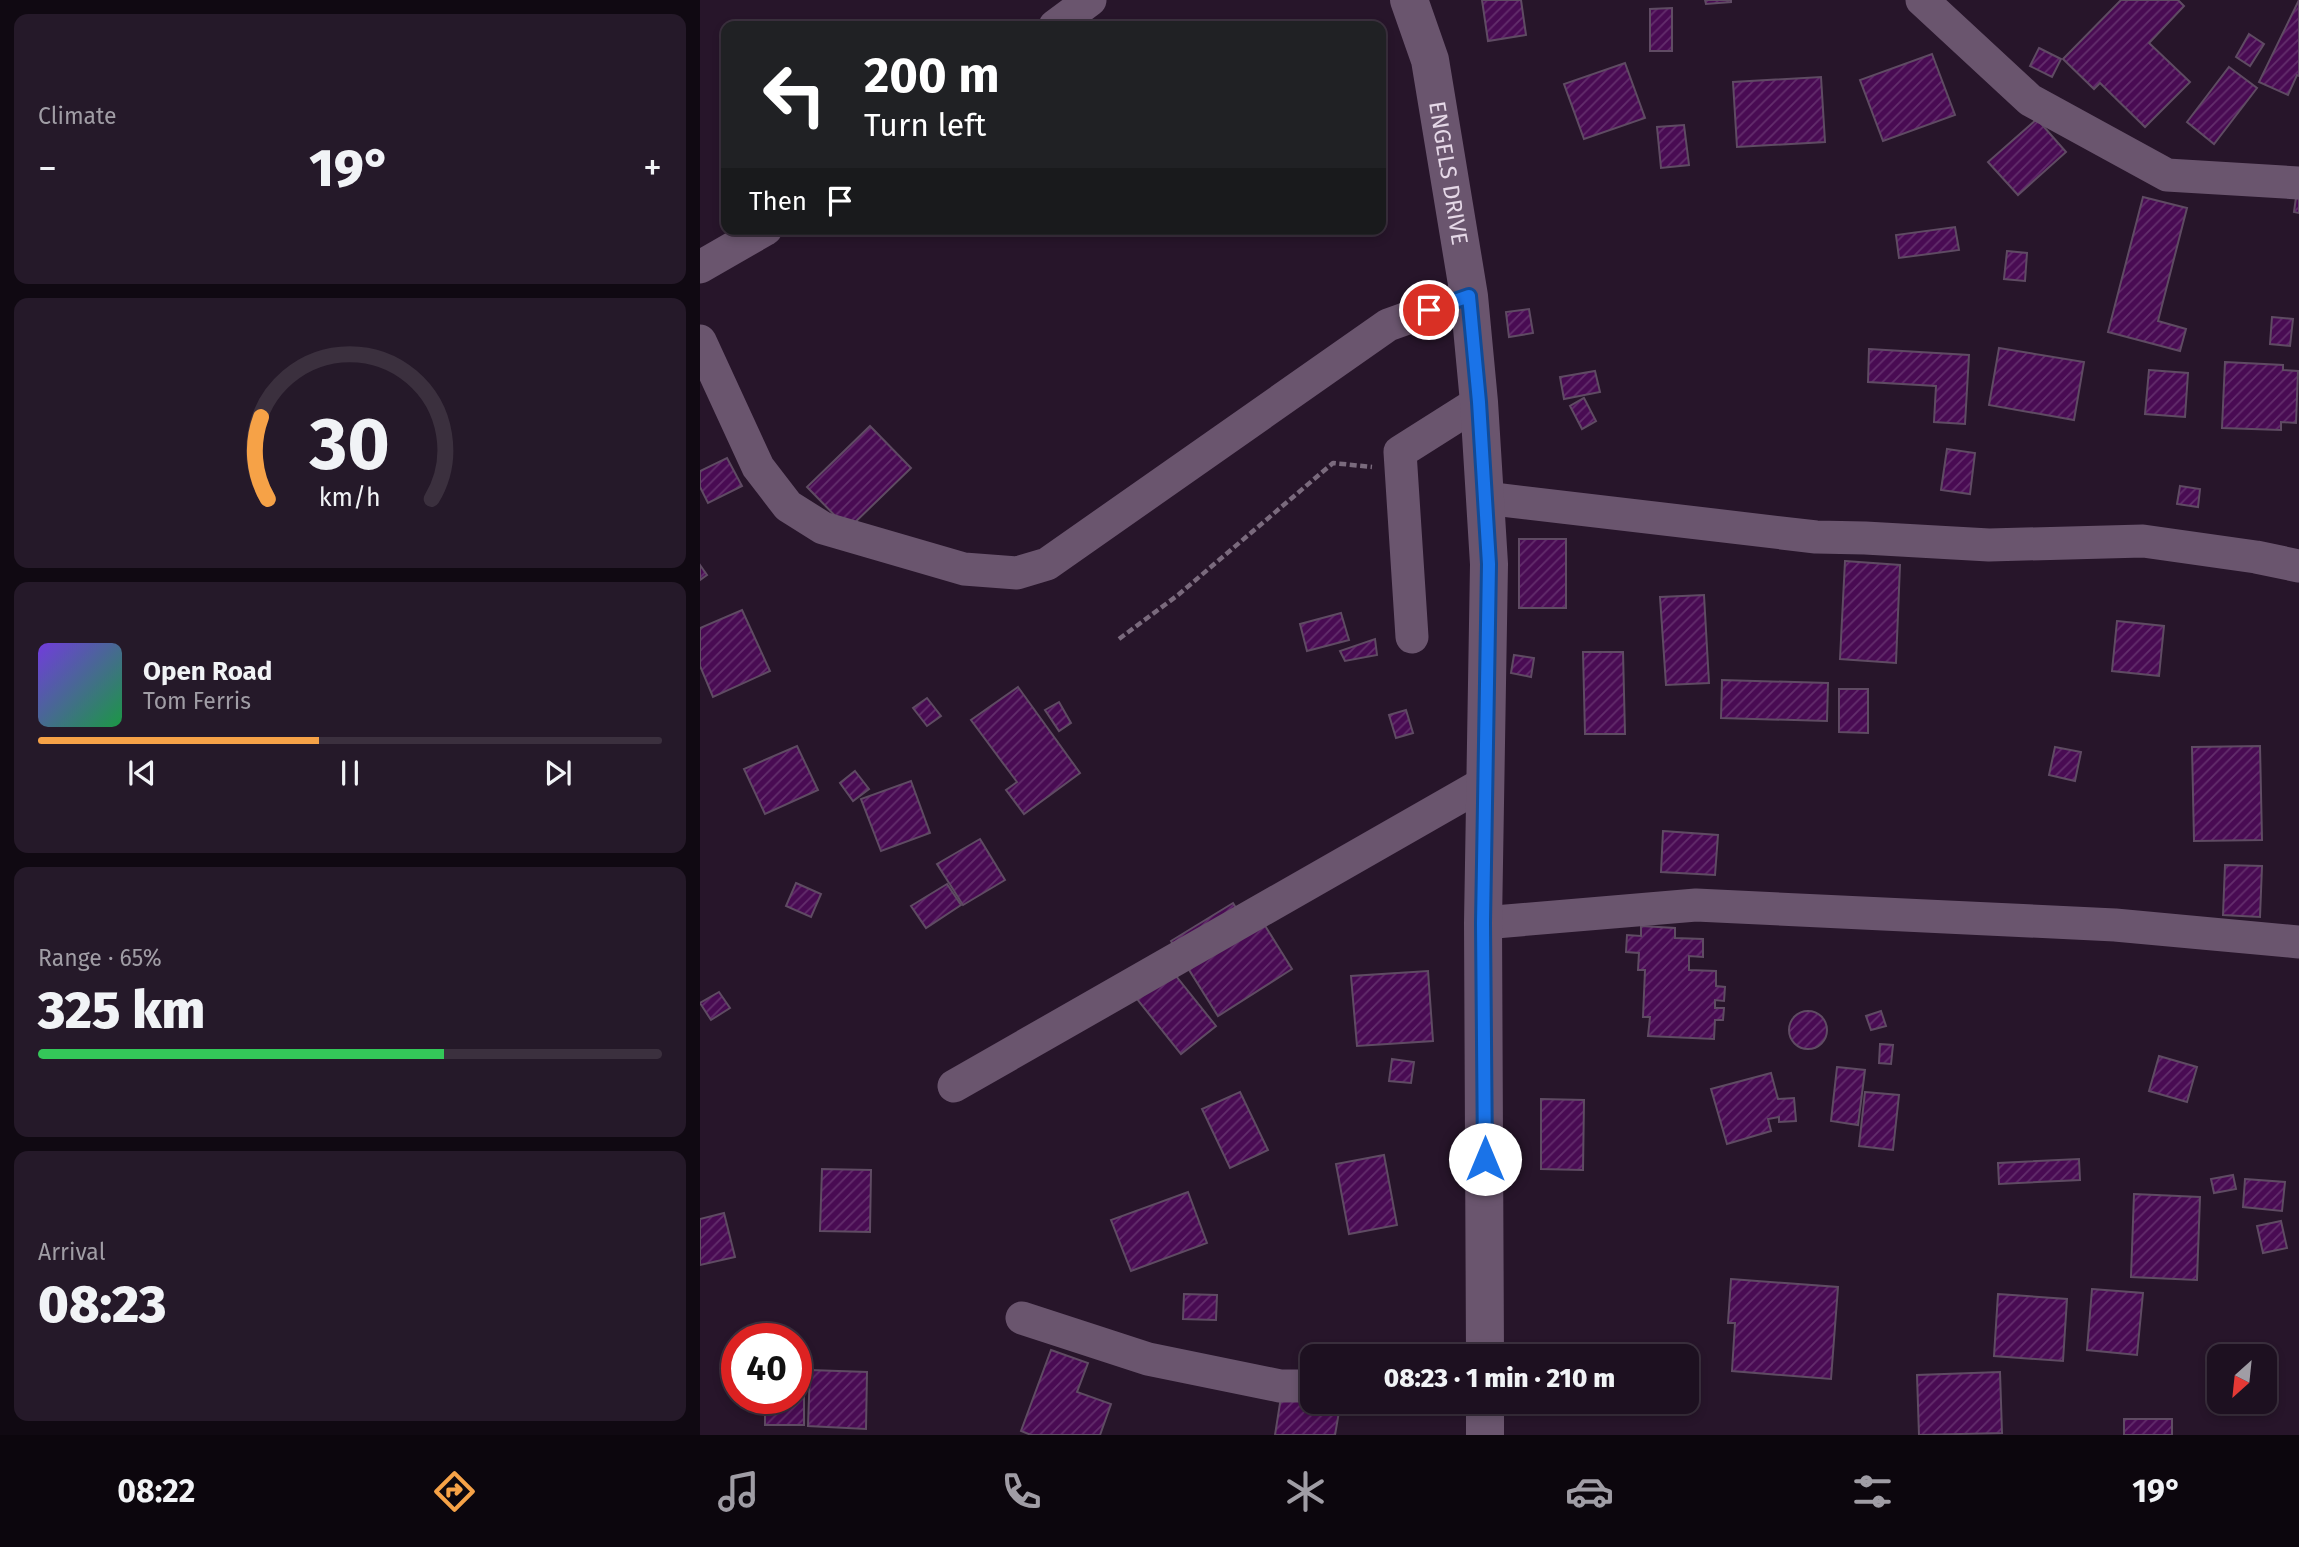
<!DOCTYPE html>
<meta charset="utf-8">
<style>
body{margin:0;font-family:"Fira Sans",sans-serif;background:#251929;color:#f1f3f6;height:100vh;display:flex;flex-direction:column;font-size:26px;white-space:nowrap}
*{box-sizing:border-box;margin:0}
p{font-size:23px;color:#a09da5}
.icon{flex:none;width:38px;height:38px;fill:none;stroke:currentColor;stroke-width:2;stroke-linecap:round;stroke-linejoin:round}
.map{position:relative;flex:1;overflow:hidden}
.details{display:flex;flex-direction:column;gap:14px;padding:14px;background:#100912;width:700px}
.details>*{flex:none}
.hud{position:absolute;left:21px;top:21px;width:665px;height:214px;border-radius:14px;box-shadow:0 4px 10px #0003,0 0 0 2px #3b303e;background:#202124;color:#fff;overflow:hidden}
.needle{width:46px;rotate:207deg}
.buttons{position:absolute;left:1507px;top:1344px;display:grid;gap:14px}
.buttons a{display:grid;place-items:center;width:70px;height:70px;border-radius:14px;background:#1d1020;box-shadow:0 4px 10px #0003,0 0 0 2px #3b303e;font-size:35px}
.speed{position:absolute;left:21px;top:1323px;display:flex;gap:14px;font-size:35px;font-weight:700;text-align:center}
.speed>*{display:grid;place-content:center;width:91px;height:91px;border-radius:50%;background:#1d1020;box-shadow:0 4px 10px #0003,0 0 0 2px #3b303e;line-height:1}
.speed .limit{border:10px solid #d22;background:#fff;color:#111}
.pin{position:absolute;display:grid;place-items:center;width:60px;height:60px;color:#fff;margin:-30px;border:4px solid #fff;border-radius:50%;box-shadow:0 2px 7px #0007}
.me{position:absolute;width:77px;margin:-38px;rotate:0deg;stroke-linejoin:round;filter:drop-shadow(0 0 5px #0008)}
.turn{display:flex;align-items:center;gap:24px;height:147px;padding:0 28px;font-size:32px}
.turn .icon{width:91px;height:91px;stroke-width:2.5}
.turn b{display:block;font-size:49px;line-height:60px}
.then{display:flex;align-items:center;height:66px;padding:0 28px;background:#0003;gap:14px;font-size:26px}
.big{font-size:52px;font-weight:800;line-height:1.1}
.details .tile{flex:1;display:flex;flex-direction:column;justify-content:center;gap:10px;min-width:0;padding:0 24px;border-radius:14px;background:#251929}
.details .dial{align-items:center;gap:0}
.dial svg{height:182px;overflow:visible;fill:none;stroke:#3b303e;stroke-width:7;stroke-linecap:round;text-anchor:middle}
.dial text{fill:#f1f3f6;stroke:none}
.song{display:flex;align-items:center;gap:21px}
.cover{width:84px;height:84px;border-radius:10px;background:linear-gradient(135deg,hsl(260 70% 55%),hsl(140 70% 35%))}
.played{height:7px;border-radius:4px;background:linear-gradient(90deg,#f6a247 45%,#3b303e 45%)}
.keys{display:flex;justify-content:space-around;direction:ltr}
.heat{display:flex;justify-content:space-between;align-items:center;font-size:38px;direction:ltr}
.charge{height:10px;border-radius:5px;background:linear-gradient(90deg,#34c759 65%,#3b303e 0)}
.trip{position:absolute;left:600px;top:1344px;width:399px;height:70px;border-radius:14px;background:#1d1020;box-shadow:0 4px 10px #0003,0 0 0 2px #3b303e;font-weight:800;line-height:70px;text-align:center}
.dock{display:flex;height:112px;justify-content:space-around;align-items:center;background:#0c060d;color:#a09da5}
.dock .icon{width:49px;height:49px}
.dock .active{color:#f6a247}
.dock b{font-size:32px;color:#f1f3f6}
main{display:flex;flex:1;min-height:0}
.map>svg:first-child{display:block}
.building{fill:url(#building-hatch);stroke:#5f4b63;stroke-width:2}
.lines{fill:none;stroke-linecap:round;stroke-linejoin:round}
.path{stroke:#7a6a7d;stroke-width:4.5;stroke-dasharray:7 3.5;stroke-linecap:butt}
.minor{stroke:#6a556e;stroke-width:33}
.tertiary{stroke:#6a556e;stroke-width:38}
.route-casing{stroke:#114b97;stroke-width:18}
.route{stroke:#1a73e8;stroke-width:12}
.labels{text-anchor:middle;stroke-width:7;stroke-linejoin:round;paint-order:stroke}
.street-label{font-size:23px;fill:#e5d8e7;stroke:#27152a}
</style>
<main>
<section class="details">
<div class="tile"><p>Climate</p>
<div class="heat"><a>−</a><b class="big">19°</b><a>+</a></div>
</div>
<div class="tile dial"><svg viewBox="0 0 100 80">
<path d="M14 69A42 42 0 1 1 86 69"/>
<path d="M14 69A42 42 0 0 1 11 33" stroke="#f6a247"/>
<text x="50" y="56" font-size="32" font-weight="700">30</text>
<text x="50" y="72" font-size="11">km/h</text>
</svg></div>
<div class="tile">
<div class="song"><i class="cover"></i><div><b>Open Road</b><p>Tom Ferris</p></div></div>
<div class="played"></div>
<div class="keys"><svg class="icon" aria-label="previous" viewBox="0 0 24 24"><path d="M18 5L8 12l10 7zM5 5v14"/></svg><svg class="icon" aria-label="pause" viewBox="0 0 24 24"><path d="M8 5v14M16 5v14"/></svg><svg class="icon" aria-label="next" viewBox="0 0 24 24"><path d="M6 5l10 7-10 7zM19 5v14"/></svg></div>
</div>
<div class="tile"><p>Range · 65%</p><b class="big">325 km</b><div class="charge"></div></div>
<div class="tile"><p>Arrival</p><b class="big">08:23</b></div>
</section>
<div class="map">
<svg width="1599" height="1435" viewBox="0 0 1599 1435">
<defs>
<pattern id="building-hatch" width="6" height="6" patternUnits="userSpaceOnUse" patternTransform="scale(1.75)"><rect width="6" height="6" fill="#490b53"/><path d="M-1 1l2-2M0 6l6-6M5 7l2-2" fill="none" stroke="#632e6c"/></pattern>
</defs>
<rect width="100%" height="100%" fill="#27152a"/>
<g class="building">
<path d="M782 0H821L826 35 788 41Z"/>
<path d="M1005 0H1031V2L1006 4Z"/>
<path d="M1421 0H1478L1484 6 1449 43 1490 82 1445 127 1400 83 1394 89 1363 59Z"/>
<path d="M1599 0V76L1597 75 1588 95 1559 82Z"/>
<path d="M972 8V51H950V9Z"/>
<path d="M1549 34 1564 44 1550 66 1536 57Z"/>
<path d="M1339 48 1361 59 1352 77 1330 66Z"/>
<path d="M1232 54 1255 115 1183 141 1160 80Z"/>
<path d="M925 63 945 118 884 139 864 84Z"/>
<path d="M1529 67 1557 88 1514 144 1487 122Z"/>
<path d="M1121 77 1125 142 1037 147 1033 82Z"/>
<path d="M1337 119 1366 152 1318 195 1288 162Z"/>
<path d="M984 125 989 165 961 168 957 127Z"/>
<path d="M1597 190 1599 191V213L1594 212Z"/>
<path d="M1443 197 1487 208 1458 321 1486 329 1480 351 1408 332Z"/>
<path d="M1255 227 1259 250 1199 258 1196 235Z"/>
<path d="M1307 251 1327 253 1325 281 1304 279Z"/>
<path d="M829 309 833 333 809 337 806 312Z"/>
<path d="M1572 317 1593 319 1590 346 1570 344Z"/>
<path d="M1299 348 1384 362 1374 420 1289 405Z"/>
<path d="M1169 349 1269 355 1265 424 1234 422 1236 386 1168 382Z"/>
<path d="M1525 362 1583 365V370L1598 371 1596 423 1581 422V430L1522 428Z"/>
<path d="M1449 370 1488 373 1485 417 1445 414Z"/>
<path d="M895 371 900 392 864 399 860 377Z"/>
<path d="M884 398 896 421 882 429 870 406Z"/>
<path d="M170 426 211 468 148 529 107 487Z"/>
<path d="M1247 449 1275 453 1270 494 1241 490Z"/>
<path d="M27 458 42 486 8 503 0 487V471Z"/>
<path d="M1480 486 1500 489 1498 507 1477 504Z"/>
<rect x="819" y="539" width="47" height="69"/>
<path d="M1145 561 1200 565 1196 663 1140 659Z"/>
<path d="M0 565 7 575 0 580Z"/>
<path d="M1004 595 1009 683 966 685 960 597Z"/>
<path d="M42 610 70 671 13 697 0 666V628Z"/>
<path d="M641 613 649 640 607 651 600 624Z"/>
<path d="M1417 621 1464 626 1459 676 1412 671Z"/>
<path d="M675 639 677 655 645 661 640 651Z"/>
<path d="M883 652H923L925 734H885Z"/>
<path d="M814 655 834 658 831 677 811 673Z"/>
<path d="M1022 680 1128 683 1127 721 1021 718Z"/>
<path d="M318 687 380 773 324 814 306 790 317 782 271 720Z"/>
<path d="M1139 689H1168V733L1139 732Z"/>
<path d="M227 698 241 716 227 726 213 708Z"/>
<path d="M359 702 371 723 359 731 345 710Z"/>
<path d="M706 710 713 733 696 738 689 715Z"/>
<path d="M97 746 118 790 65 814 44 769Z"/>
<path d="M1560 746 1562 840 1494 841 1492 747Z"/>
<path d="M1355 747 1381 752 1375 781 1349 775Z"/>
<path d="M155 771 169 789 153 801 140 783Z"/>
<path d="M211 781 230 833 181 851 161 799Z"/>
<path d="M963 831 1018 835 1015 875 961 872Z"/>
<path d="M280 839 305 880 263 905 237 864Z"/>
<path d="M1525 865 1562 866 1560 917 1523 915Z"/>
<path d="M96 883 121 894 111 917 86 906Z"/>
<path d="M247 884 261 905 226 928 211 906Z"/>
<path d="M533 903 551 932 564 924 592 969 518 1016 471 941Z"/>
<path d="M941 926 975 928V938L1003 939V957L989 956V970L1016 971V986L1025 987 1024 1001 1015 1000V1008H1024L1023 1020H1015L1014 1039 948 1036 950 1017H943L945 970H938L939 953 926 952 927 935 941 936Z"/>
<path d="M464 961 516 1026 481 1054 429 989Z"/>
<path d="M728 971 733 1041 657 1046 651 976Z"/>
<path d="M19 992 30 1008 11 1020 0 1003Z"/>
<circle cx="1108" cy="1030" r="19"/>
<path d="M1181 1011 1186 1026 1171 1030 1166 1016Z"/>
<path d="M1180 1044 1193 1045 1191 1064 1179 1063Z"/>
<path d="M1459 1056 1497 1067 1487 1102 1449 1091Z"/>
<path d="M692 1059 714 1062 711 1083 689 1081Z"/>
<path d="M1137 1067 1165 1070 1158 1125 1131 1121Z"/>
<path d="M1071 1073 1078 1099 1094 1098 1096 1121 1079 1122V1117L1068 1119 1071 1131 1027 1144 1011 1089Z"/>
<path d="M540 1092 568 1150 530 1168 502 1109Z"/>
<path d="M1165 1092 1199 1095 1193 1150 1159 1146Z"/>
<path d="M841 1099 884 1100 883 1170 841 1169Z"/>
<path d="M684 1155 697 1225 649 1234 636 1164Z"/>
<path d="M1379 1159 1380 1180 1299 1184 1298 1163Z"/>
<path d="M122 1169 171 1170 170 1232 120 1231Z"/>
<path d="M1533 1175 1536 1189 1514 1193 1511 1179Z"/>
<path d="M1545 1179 1585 1182 1582 1211 1543 1207Z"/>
<path d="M488 1192 507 1243 431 1271 411 1220Z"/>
<path d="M1434 1194 1500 1197 1497 1280 1431 1277Z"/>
<path d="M24 1213 35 1257 0 1265V1219Z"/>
<path d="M1581 1221 1587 1248 1563 1253 1557 1226Z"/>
<path d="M1031 1279 1138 1287 1131 1379 1032 1371 1035 1323H1028Z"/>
<path d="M1392 1289 1443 1293 1437 1355 1387 1350Z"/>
<path d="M484 1294 517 1295 516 1320 483 1319Z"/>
<path d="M1298 1294 1367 1299 1363 1361 1294 1356Z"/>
<path d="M351 1350 388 1363 377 1392 411 1404 400 1435H331L321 1431Z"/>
<path d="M96 1369H104V1425H65V1398H96Z"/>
<path d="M110 1370 167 1372 166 1429 108 1426Z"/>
<path d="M1300 1372 1302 1433 1219 1435 1217 1375Z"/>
<path d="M581 1397 640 1406 635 1435H575Z"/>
<rect x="1424" y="1419" width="48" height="16"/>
</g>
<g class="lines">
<path class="path" d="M419 639 478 595 633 463 672 467"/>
<g class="minor">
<path d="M1222 0 1330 100 1467 175 1599 183"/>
<path d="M355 26 390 0"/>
<path d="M0 267 66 229"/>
<path d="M0 341 58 467 88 506 123 528 264 569 317 573 347 564 688 325 769 296"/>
<path d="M785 498 1116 537 1165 538 1289 545 1443 541 1556 557 1599 566"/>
<path d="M712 637 700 452 779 402"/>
<path d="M783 923 996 905 1415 925 1599 942"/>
<path d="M254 1086 786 782"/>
<path d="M322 1318 448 1359 580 1386H612"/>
</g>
<g class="tertiary">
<path id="s1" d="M709 0 730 60 769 296 779 402 789 564 783 923 785 1356"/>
<path d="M785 1435V1402"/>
</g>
</g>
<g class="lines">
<g class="route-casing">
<path id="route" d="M729 310 769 296 779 402 789 564 783 923 785 1159"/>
</g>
<use href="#route" class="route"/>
</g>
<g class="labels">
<g class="street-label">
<text dy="8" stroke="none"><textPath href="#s1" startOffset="178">ENGELS DRIVE</textPath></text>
</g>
</g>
</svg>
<div class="buttons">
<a><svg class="needle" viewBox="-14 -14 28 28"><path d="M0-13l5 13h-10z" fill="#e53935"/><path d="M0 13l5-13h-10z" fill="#a09da5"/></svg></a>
</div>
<div class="speed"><div class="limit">40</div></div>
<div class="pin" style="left:729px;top:310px;background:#d93025"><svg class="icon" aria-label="arrive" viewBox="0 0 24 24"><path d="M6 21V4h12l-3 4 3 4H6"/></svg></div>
<svg class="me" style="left:785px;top:1159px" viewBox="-20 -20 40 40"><circle r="19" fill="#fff"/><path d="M0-13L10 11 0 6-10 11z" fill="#1a73e8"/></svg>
<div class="trip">08:23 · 1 min · 210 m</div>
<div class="hud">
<div class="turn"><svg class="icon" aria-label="left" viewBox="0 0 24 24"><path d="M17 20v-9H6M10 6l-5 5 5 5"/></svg><div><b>200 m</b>Turn left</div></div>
<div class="then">Then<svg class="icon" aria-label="arrive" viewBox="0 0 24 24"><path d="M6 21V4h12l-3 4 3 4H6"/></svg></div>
</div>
</div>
</main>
<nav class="dock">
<b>08:22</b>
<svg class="icon active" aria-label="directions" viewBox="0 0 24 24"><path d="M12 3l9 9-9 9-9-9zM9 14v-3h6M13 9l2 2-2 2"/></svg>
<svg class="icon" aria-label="music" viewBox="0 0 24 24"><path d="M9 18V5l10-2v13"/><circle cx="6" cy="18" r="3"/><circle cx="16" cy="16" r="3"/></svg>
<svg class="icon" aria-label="phone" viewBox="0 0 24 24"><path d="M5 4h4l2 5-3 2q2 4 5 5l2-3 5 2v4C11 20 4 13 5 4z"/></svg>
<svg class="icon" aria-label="climate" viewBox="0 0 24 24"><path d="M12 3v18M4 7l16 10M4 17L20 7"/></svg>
<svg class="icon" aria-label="car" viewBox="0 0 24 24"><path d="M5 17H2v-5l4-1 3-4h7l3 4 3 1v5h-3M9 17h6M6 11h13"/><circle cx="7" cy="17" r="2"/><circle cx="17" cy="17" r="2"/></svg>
<svg class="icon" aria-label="filters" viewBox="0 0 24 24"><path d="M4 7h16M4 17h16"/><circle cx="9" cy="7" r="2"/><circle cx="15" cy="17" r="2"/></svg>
<b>19°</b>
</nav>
